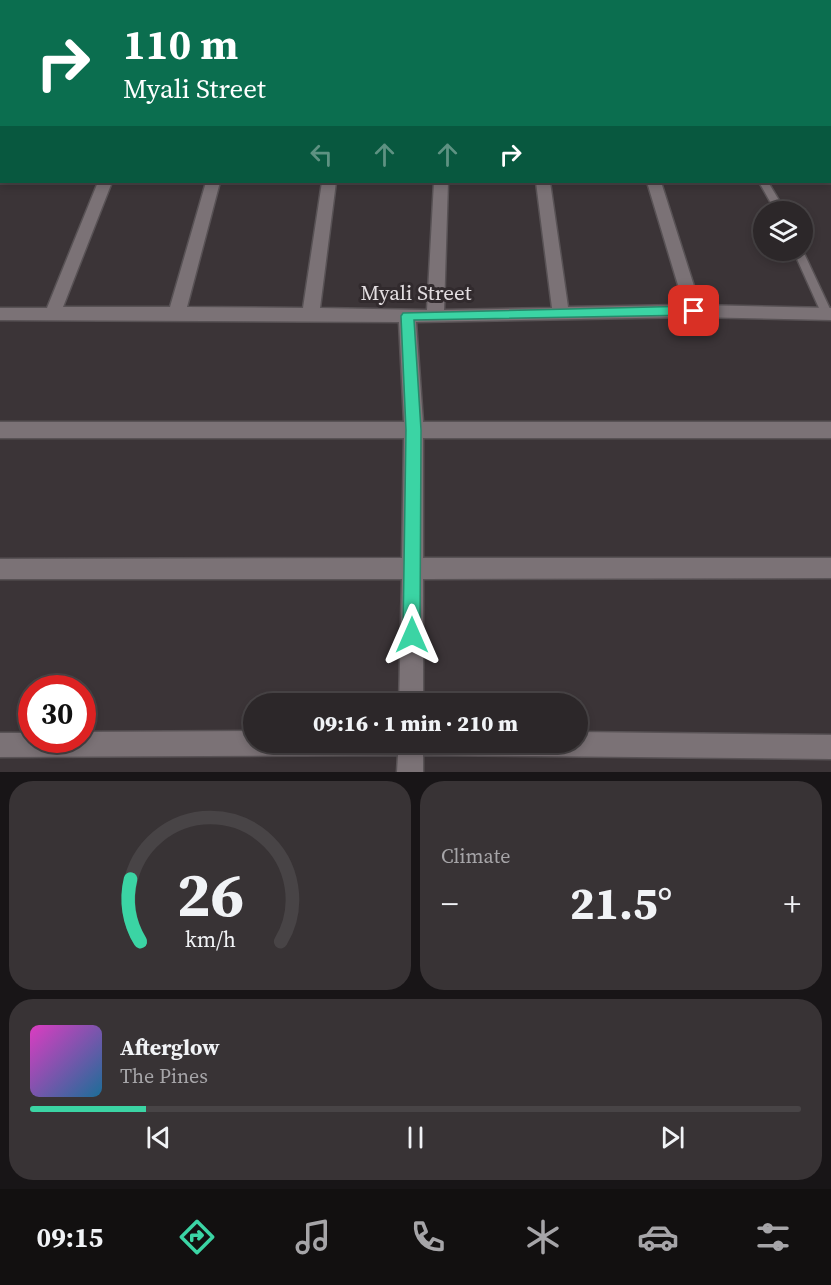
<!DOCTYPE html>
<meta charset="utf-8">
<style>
body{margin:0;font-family:"Source Serif 4",serif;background:#383335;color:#f1f3f6;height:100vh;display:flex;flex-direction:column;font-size:22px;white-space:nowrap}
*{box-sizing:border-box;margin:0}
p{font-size:20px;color:#a6a5a8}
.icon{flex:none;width:33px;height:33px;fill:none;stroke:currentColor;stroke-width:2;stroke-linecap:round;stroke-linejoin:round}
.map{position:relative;height:772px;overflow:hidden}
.side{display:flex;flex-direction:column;gap:9px;padding:9px;background:#181517;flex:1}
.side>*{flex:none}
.banner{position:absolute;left:0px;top:0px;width:831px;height:183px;box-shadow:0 3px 9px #0003,0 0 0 2px #484446;background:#0b6e4f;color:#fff;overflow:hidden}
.fabs{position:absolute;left:753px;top:201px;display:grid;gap:12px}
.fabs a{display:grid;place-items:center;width:60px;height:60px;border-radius:50%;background:#2c2729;box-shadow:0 3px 9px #0003,0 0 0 2px #484446;font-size:30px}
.speed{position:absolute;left:18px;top:675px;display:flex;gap:12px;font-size:30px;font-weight:700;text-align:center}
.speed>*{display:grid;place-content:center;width:78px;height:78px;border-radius:50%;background:#2c2729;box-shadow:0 3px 9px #0003,0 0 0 2px #484446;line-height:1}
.speed .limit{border:9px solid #d22;background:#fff;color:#111}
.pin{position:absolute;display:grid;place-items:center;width:51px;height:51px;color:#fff;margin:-26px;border-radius:12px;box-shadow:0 3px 9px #0006}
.me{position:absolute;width:66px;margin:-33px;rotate:0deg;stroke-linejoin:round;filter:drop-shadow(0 0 4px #0008)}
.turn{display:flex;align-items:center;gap:21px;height:126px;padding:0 24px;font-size:27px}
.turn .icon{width:78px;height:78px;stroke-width:2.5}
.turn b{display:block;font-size:42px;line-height:51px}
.lanes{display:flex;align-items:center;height:57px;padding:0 24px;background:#0003;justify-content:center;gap:30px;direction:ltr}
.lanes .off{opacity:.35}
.big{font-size:45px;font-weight:800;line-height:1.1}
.side .tile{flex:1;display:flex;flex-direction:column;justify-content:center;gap:9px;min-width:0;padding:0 21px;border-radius:24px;background:#383335}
.side .dial{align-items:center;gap:0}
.dial svg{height:156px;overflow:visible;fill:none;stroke:#484446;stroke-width:7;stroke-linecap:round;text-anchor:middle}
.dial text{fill:#f1f3f6;stroke:none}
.song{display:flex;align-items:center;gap:18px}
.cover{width:72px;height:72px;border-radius:9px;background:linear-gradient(135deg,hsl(310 70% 55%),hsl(200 70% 35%))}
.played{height:6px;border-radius:3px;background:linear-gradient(90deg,#3bd4a4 15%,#484446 15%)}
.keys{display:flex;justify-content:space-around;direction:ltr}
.heat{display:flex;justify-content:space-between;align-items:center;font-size:33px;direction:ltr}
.side .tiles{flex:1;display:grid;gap:9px;grid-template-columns:1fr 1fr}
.tile:last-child{grid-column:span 2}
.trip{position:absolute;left:243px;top:693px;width:345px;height:60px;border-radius:30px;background:#2c2729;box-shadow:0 3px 9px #0003,0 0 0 2px #484446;font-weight:800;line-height:60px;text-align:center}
.tab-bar{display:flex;height:96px;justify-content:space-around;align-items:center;background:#121010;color:#a6a5a8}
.tab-bar .icon{width:42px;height:42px}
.tab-bar .on{color:#3bd4a4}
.tab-bar b{font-size:27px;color:#f1f3f6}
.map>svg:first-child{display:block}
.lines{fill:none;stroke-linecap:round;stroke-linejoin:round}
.lane-casing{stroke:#585255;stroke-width:3}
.street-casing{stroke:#585255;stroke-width:3}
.secondary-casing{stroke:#585255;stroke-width:3}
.lane{fill:#7b7276;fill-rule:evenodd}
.street{fill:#7b7276;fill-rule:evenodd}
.secondary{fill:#7b7276;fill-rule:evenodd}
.route{fill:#3bd4a4;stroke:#268a6b;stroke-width:1.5}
.labels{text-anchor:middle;stroke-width:6;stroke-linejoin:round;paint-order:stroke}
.street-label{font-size:21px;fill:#e3dee1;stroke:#312a2d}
</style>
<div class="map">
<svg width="831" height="772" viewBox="0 0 831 772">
<rect width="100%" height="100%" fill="#3b3437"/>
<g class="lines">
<g class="lane-casing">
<g id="lane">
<path d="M759 182H768L786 212H776Z"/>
<path d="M802 249 831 311V317H823L793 250H802Z"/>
</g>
</g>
<g class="street-casing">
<g id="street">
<path d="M54 0H64L53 2Z"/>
<path d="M140 0H150L139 2Z"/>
<path d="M222 0H232L221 2Z"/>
<rect x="307" y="0" width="10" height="2"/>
<path d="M462 0H472L473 2H462Z"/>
<path d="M596 0H613L595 2Z"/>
<path d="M655 0H666L667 2H656Z"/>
<path d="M0 165H2L0 175Z"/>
<path d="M98 182H112L63 307H170L206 182H220L187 307 303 308 322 182H336L320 308 427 310 434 182H448L444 310 552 308 536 182H550L568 307 684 305 647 182H661L700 305 831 308V320L694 317 416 322 423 422H831V438H423V558H831V578L423 579V704H399L402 579H0V559L402 558 404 438H0V422H404L399 322 0 320V308H47Z"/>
<path d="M254 731V742H578V732L831 735V759L423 755V772H397L398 755 0 757V733H32V740H82V732Z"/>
</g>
</g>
<g class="secondary-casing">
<g id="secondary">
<path d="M768 0H779L780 2H769Z"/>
<rect x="830" y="36" width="1" height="7"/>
<path d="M830 50 831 51V59L830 58Z"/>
<rect x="0" y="65" width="2" height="8"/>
<path d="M831 70V78L830 79V71Z"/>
</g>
</g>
<use href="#lane" class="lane"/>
<use href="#street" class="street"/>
<use href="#secondary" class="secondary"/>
</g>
<path class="route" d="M694 306 701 311 694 315 414 320 421 430 420 635 418 641 412 644 406 641 403 635 406 430 401 316 403 313Z"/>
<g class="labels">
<g class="street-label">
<text x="416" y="300">Myali Street</text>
</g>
</g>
</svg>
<div class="fabs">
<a><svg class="icon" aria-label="layers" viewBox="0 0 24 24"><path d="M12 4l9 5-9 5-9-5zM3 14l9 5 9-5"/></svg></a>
</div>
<div class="speed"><div class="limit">30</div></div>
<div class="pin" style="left:694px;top:311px;background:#d93025"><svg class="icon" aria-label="arrive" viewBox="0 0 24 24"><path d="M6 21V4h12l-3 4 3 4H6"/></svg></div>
<svg class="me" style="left:412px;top:635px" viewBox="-20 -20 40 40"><path d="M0-17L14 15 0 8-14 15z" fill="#3bd4a4" stroke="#fff" stroke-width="4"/></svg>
<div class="trip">09:16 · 1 min · 210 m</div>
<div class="banner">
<div class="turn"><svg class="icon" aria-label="right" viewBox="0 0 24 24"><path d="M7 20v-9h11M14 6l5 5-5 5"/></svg><div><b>110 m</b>Myali Street</div></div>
<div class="lanes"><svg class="icon off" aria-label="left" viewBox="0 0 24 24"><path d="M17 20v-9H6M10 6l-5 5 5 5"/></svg><svg class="icon off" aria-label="ahead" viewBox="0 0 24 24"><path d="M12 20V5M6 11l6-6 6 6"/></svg><svg class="icon off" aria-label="ahead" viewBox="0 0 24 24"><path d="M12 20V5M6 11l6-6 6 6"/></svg><svg class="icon" aria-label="right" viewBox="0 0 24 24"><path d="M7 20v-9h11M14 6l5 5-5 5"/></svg></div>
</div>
</div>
<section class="side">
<div class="tiles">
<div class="tile dial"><svg viewBox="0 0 100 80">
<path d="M14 69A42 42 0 1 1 86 69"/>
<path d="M14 69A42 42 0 0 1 9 37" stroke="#3bd4a4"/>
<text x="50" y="56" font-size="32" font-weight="700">26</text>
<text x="50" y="72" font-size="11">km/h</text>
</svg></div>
<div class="tile"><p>Climate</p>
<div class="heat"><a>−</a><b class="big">21.5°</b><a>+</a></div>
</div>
<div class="tile">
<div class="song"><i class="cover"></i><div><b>Afterglow</b><p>The Pines</p></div></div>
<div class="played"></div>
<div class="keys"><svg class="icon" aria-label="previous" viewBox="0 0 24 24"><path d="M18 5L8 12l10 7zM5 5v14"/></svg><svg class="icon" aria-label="pause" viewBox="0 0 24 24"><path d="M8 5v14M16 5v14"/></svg><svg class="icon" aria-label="next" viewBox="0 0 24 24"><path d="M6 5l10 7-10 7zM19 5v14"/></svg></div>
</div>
</div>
</section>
<nav class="tab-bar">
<b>09:15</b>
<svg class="icon on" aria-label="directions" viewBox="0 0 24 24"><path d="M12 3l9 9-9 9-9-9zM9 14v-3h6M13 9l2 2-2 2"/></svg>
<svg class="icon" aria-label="music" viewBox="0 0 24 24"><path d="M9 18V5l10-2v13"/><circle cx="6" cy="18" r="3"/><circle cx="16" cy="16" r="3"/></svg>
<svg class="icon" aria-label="phone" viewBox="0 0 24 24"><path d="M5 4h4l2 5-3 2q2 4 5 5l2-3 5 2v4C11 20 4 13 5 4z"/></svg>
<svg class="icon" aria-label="climate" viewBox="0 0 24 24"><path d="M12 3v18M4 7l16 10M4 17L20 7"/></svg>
<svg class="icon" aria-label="car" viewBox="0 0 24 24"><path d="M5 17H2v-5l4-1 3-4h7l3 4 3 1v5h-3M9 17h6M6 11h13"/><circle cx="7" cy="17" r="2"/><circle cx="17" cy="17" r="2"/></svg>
<svg class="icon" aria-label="filters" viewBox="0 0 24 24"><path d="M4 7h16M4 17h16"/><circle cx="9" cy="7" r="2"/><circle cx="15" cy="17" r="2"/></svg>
</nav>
